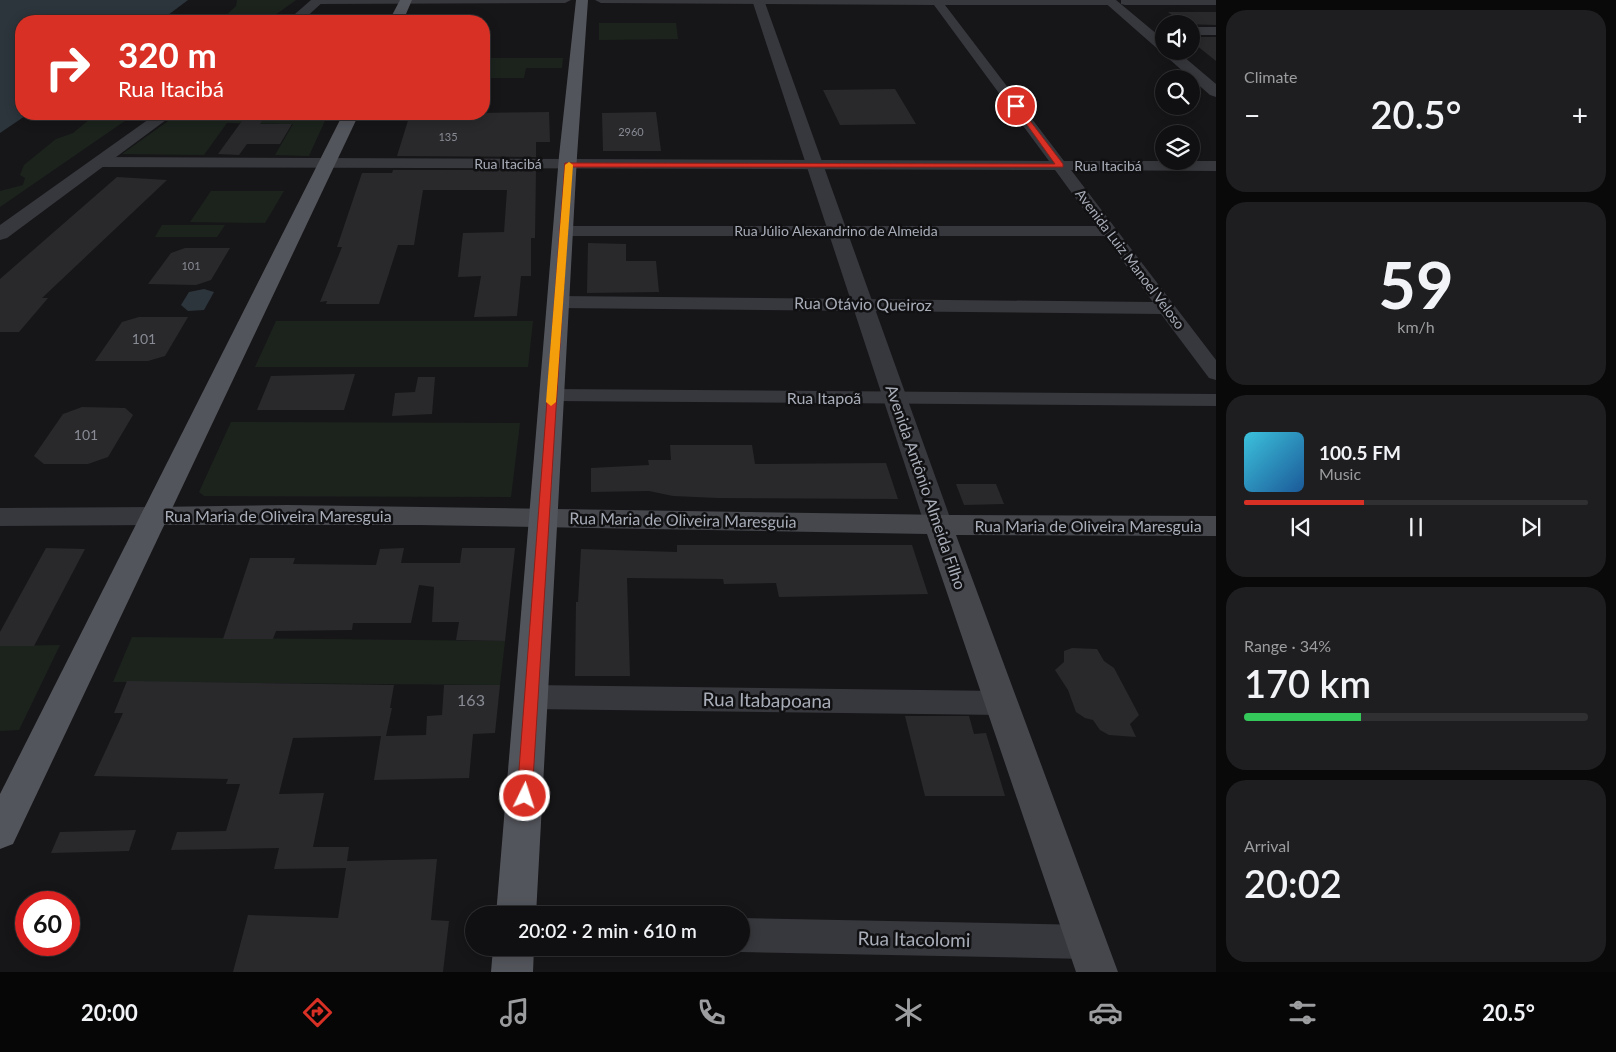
<!DOCTYPE html>
<meta charset="utf-8">
<style>
body{margin:0;font-family:Lato,sans-serif;background:#1e1e20;color:#f1f3f6;height:100vh;display:flex;flex-direction:column;font-size:19px;white-space:nowrap}
*{box-sizing:border-box;margin:0}
p{font-size:16px;color:#9c9d9f}
.icon{flex:none;width:28px;height:28px;fill:none;stroke:currentColor;stroke-width:2;stroke-linecap:round;stroke-linejoin:round}
.map{position:relative;flex:1;overflow:hidden}
.sheet{display:flex;flex-direction:column;gap:10px;padding:10px;background:#09090a;width:400px}
.sheet>*{flex:none}
.top-card{position:absolute;left:15px;top:15px;width:475px;height:105px;border-radius:20px;box-shadow:0 2px 12px #0003,0 0 0 1px #303032;background:#d93025;color:#fff;overflow:hidden}
.tools{position:absolute;left:1155px;top:15px;display:grid;gap:10px}
.tools a{display:grid;place-items:center;width:45px;height:45px;border-radius:50%;background:#101012;box-shadow:0 2px 12px #0003,0 0 0 1px #303032;font-size:25px}
.speed{position:absolute;left:15px;top:891px;display:flex;gap:10px;font-size:25px;font-weight:700;text-align:center}
.speed>*{display:grid;place-content:center;width:65px;height:65px;border-radius:50%;background:#101012;box-shadow:0 2px 12px #0003,0 0 0 1px #303032;line-height:1}
.speed .limit{border:8px solid #d22;background:#fff;color:#111}
.pin{position:absolute;display:grid;place-items:center;width:42px;height:42px;color:#fff;margin:-21px;border:2px solid #fff;border-radius:50%;box-shadow:0 1px 5px #0007}
.me{position:absolute;width:55px;margin:-28px;rotate:4deg;stroke-linejoin:round;filter:drop-shadow(0 0 4px #0008)}
.turn{display:flex;align-items:center;gap:18px;height:105px;padding:0 20px;font-size:22px}
.turn .icon{width:65px;height:65px;stroke-width:2.5}
.turn b{display:block;font-size:35px;line-height:42px}
.big{font-size:38px;font-weight:600;line-height:1.1}
.sheet .card{flex:1;display:flex;flex-direction:column;justify-content:center;gap:8px;min-width:0;padding:0 18px;border-radius:20px;background:#1e1e20}
.sheet .dial{align-items:center;gap:0}
.dial b{font-size:65px;line-height:1}
.song{display:flex;align-items:center;gap:15px}
.cover{width:60px;height:60px;border-radius:8px;background:linear-gradient(135deg,hsl(190 70% 55%),hsl(210 70% 35%))}
.played{height:5px;border-radius:2px;background:linear-gradient(90deg,#d93025 35%,#303032 35%)}
.keys{display:flex;justify-content:space-around;direction:ltr}
.heat{display:flex;justify-content:space-between;align-items:center;font-size:28px;direction:ltr}
.charge{height:8px;border-radius:4px;background:linear-gradient(90deg,#34c759 34%,#303032 0)}
.trip{position:absolute;left:465px;top:906px;width:285px;height:50px;border-radius:25px;background:#101012;box-shadow:0 2px 12px #0003,0 0 0 1px #303032;font-weight:600;line-height:50px;text-align:center}
.dock{display:flex;height:80px;justify-content:space-around;align-items:center;background:#060607;color:#9c9d9f}
.dock .icon{width:35px;height:35px}
.dock .active{color:#d93025}
.dock b{font-size:22px;color:#f1f3f6}
main{display:flex;flex:1;min-height:0}
.map>svg:first-child{display:block}
.green{fill:#1c231d}
.water{fill:#2c353c}
.building{fill:#29292c}
.lines{fill:none;stroke-linecap:round;stroke-linejoin:round}
.minor{fill:#37383d;fill-rule:evenodd}
.tertiary{fill:#37383d;fill-rule:evenodd}
.secondary{fill:#45474d;fill-rule:evenodd}
.primary{fill:#53555c;fill-rule:evenodd}
.route{fill:#d93025;stroke:#8d1f18}
.slow{fill:#f59e0b}
.labels{text-anchor:middle;stroke-width:5;stroke-linejoin:round;paint-order:stroke}
.far-number-label{font-size:11px;fill:#888b94}
.far-street-label{font-size:14px;fill:#a8adb8;stroke:#111113}
.number-label{font-size:14px;fill:#888b94}
.street-label{font-size:16px;fill:#a8adb8;stroke:#111113}
.near-number-label{font-size:16px;fill:#888b94}
.near-street-label{font-size:19px;fill:#a8adb8;stroke:#111113}
</style>
<main>
<div class="map">
<svg width="1216" height="972" viewBox="0 0 1216 972">
<rect width="100%" height="100%" fill="#161618"/>
<g class="green">
<path d="M237 0H296L267 21H220L236 6Z"/>
<path d="M599 23H676L678 39 599 40Z"/>
<path d="M484 58H563L562 68H526L524 78H490L491 69 484 68Z"/>
<path d="M96 114H135L0 207V191L23 185 25 178 20 175 24 165 56 139 73 133Z"/>
<path d="M178 114H328L309 156 275 155 293 124 227 123 204 155 122 154Z"/>
<path d="M211 191H284L265 223 190 222Z"/>
<path d="M162 225H225L217 237H155Z"/>
<path d="M276 321H533L528 367H255Z"/>
<path d="M231 422 520 423 511 497 204 496 199 492Z"/>
<path d="M132 637 505 641 500 685 113 682Z"/>
<path d="M60 645 19 730 0 731V646Z"/>
</g>
<g class="water">
<path d="M0 0H188L160 21H21V114H28L0 133Z"/>
<path d="M204 289 214 292 204 310 188 311 181 305 189 292Z"/>
</g>
<g class="building">
<path d="M1168 12H1216V25L1183 24Z"/>
<path d="M1191 37H1216V61L1191 41Z"/>
<path d="M895 89 916 124 840 125 823 90Z"/>
<path d="M549 112 550 142H536V157L397 156 410 114Z"/>
<path d="M656 112 661 151H603L602 113Z"/>
<path d="M247 114H267L260 124H292L280 144H247L239 155 218 154Z"/>
<path d="M393 170H536L535 238H531V276H521L517 316 474 317 481 276 458 277 463 233 504 232 507 190H423L414 245H398L379 304H326L327 301 320 302 342 247H337L362 173H392Z"/>
<path d="M117 177 167 180 42 298H48L19 332H0V279Z"/>
<path d="M588 243 626 244V261H656L659 292 587 293Z"/>
<path d="M185 248H230L211 280 196 285 148 284 171 253Z"/>
<path d="M139 317H188L165 356 148 361H95L122 322Z"/>
<path d="M355 374 344 410H257L271 376Z"/>
<path d="M418 377H435L432 414 392 416 395 393 415 392Z"/>
<path d="M82 407 125 408 133 415 108 457 88 464H44L34 456 63 414Z"/>
<path d="M670 445H752L755 464 886 463 898 499 718 498 673 496 649 491 591 492V468L649 465 648 460H671Z"/>
<path d="M956 484H996L1004 504 964 505Z"/>
<path d="M677 545H912L928 594 779 597 776 583 724 584 723 579 627 578 630 676H575L576 602H578L581 549 677 552Z"/>
<path d="M46 548 85 549 34 646H0V632Z"/>
<path d="M404 548 401 563H460L462 548H515L505 641 456 640 459 622H432L434 587 419 585 411 623H353L352 630 276 631 273 639H223L250 558H295L293 564 376 565 380 549Z"/>
<path d="M1072 648 1097 649 1104 661 1114 668 1139 715 1130 724 1136 737 1109 735 1100 730 1093 720 1085 718 1076 712 1068 690 1055 670 1064 662V651Z"/>
<path d="M127 681 394 685 390 708H392L386 736 426 735 427 716 442 715 444 685H500L495 733 473 734 469 778 374 780 381 736 293 738 279 794 324 793 313 847H349L347 861 437 859 431 920 449 921 443 972H233L248 915 338 918 346 868 274 869 279 848 171 850 177 832 226 831 240 784H226L228 779 94 776 123 713H114Z"/>
<path d="M905 716H969L974 734 986 733 1005 796H925Z"/>
<path d="M136 830 129 851 51 853 60 832Z"/>
</g>
<g class="lines">
<g class="minor">
<path d="M313 0H571L565 3 318 4 314 3Z"/>
<path d="M595 0H1114V4L1110 5H945L1064 161H1216V171L1071 170 1216 360V380L1209 378 1161 314 559 308 552 306 550 302 552 298 559 296 1153 302 1104 236H564L558 235 555 231 558 227 564 226H1096L1055 170 99 167 91 162 99 157 1049 161 934 5 601 3Z"/>
<path d="M1121 0H1216V5H1125L1121 4Z"/>
<path d="M1164 27V35L1155 31 1157 28Z"/>
<rect x="1191" y="27" width="25" height="8"/>
<path d="M552 389 1216 394V406L552 401 544 400 541 395 544 390Z"/>
<path d="M532 685 1002 691 1012 695 1017 703 1012 711 1002 715 532 709 522 705 517 697 522 689Z"/>
<path d="M741 918 1087 925 1100 930 1105 942 1100 954 1087 959 741 952 730 948H741Z"/>
</g>
<g class="tertiary">
<path d="M311 0H325L302 21H287Z"/>
<path d="M752 0H764L953 526 949 533 939 536 929 533 925 526Z"/>
<path d="M1102 0H1116L1164 40V51H1177L1216 84V97L1210 95Z"/>
<path d="M156 114H174L7 238 0 240V225Z"/>
<path d="M154 507 164 509 168 516 164 523 154 525 0 526V508Z"/>
</g>
<path class="secondary" d="M287 505 950 515 1216 516V536L956 535 1118 972H1076L927 534 419 525H154L144 523 140 516 144 509 154 507Z"/>
<g class="primary">
<path d="M400 0H412L403 21H389Z"/>
<path d="M576 0H588L577 156 536 915H496L559 156Z"/>
<path d="M343 114H359L13 844 0 849V794Z"/>
<path d="M493 948H534L533 972H491Z"/>
</g>
</g>
<path class="route" d="M1013 105H1018L1063 164V167H571L532 796 530 801 525 803 519 801 517 796 565 163 1055 164Z"/>
<path class="slow" d="M569 162 573 165 556 402 551 406 546 402 565 165Z"/>
<g class="labels">
<g class="far-number-label">
<text x="631" y="136">2960</text>
<text x="448" y="141">135</text>
<text x="191" y="270">101</text>
</g>
<g class="far-street-label">
<text x="508" y="169">Rua Itacibá</text>
<text x="1108" y="171">Rua Itacibá</text>
<text x="836" y="236">Rua Júlio Alexandrino de Almeida</text>
<text transform="translate(1130 259) rotate(53)" y="5">Avenida Luiz Manoel Veloso</text>
</g>
<g class="number-label">
<text x="144" y="344">101</text>
<text x="86" y="440">101</text>
</g>
<g class="street-label">
<text transform="translate(863 304) rotate(1)" y="6">Rua Otávio Queiroz</text>
<text x="824" y="404">Rua Itapoã</text>
<text transform="translate(926 487) rotate(71)" y="6">Avenida Antônio Almeida Filho</text>
<text x="278" y="522">Rua Maria de Oliveira Maresguia</text>
<text transform="translate(683 520) rotate(1)" y="6">Rua Maria de Oliveira Maresguia</text>
<text x="1088" y="532">Rua Maria de Oliveira Maresguia</text>
</g>
<g class="near-number-label">
<text x="471" y="706">163</text>
</g>
<g class="near-street-label">
<text transform="translate(767 700) rotate(1)" y="7">Rua Itabapoana</text>
<text transform="translate(914 939) rotate(1)" y="7">Rua Itacolomi</text>
</g>
</g>
</svg>
<div class="tools">
<a><svg class="icon" aria-label="sound" viewBox="0 0 24 24"><path d="M4 9h4l5-4v14l-5-4H4zM17 9q2 3 0 6"/></svg></a>
<a><svg class="icon" aria-label="search" viewBox="0 0 24 24"><circle cx="10" cy="10" r="6"/><path d="M15 15l6 6"/></svg></a>
<a><svg class="icon" aria-label="layers" viewBox="0 0 24 24"><path d="M12 4l9 5-9 5-9-5zM3 14l9 5 9-5"/></svg></a>
</div>
<div class="speed"><div class="limit">60</div></div>
<div class="pin" style="left:1016px;top:106px;background:#d93025"><svg class="icon" aria-label="arrive" viewBox="0 0 24 24"><path d="M6 21V4h12l-3 4 3 4H6"/></svg></div>
<svg class="me" style="left:525px;top:796px" viewBox="-20 -20 40 40"><circle r="17" fill="#d93025" stroke="#fff" stroke-width="3"/><path d="M0-11L8 9 0 5-8 9z" fill="#fff"/></svg>
<div class="trip">20:02 · 2 min · 610 m</div>
<div class="top-card">
<div class="turn"><svg class="icon" aria-label="right" viewBox="0 0 24 24"><path d="M7 20v-9h11M14 6l5 5-5 5"/></svg><div><b>320 m</b>Rua Itacibá</div></div>
</div>
</div>
<section class="sheet">
<div class="card"><p>Climate</p>
<div class="heat"><a>−</a><b class="big">20.5°</b><a>+</a></div>
</div>
<div class="card dial"><b>59</b><p>km/h</p></div>
<div class="card">
<div class="song"><i class="cover"></i><div><b>100.5 FM</b><p>Music</p></div></div>
<div class="played"></div>
<div class="keys"><svg class="icon" aria-label="previous" viewBox="0 0 24 24"><path d="M18 5L8 12l10 7zM5 5v14"/></svg><svg class="icon" aria-label="pause" viewBox="0 0 24 24"><path d="M8 5v14M16 5v14"/></svg><svg class="icon" aria-label="next" viewBox="0 0 24 24"><path d="M6 5l10 7-10 7zM19 5v14"/></svg></div>
</div>
<div class="card"><p>Range · 34%</p><b class="big">170 km</b><div class="charge"></div></div>
<div class="card"><p>Arrival</p><b class="big">20:02</b></div>
</section>
</main>
<nav class="dock">
<b>20:00</b>
<svg class="icon active" aria-label="directions" viewBox="0 0 24 24"><path d="M12 3l9 9-9 9-9-9zM9 14v-3h6M13 9l2 2-2 2"/></svg>
<svg class="icon" aria-label="music" viewBox="0 0 24 24"><path d="M9 18V5l10-2v13"/><circle cx="6" cy="18" r="3"/><circle cx="16" cy="16" r="3"/></svg>
<svg class="icon" aria-label="phone" viewBox="0 0 24 24"><path d="M5 4h4l2 5-3 2q2 4 5 5l2-3 5 2v4C11 20 4 13 5 4z"/></svg>
<svg class="icon" aria-label="climate" viewBox="0 0 24 24"><path d="M12 3v18M4 7l16 10M4 17L20 7"/></svg>
<svg class="icon" aria-label="car" viewBox="0 0 24 24"><path d="M5 17H2v-5l4-1 3-4h7l3 4 3 1v5h-3M9 17h6M6 11h13"/><circle cx="7" cy="17" r="2"/><circle cx="17" cy="17" r="2"/></svg>
<svg class="icon" aria-label="filters" viewBox="0 0 24 24"><path d="M4 7h16M4 17h16"/><circle cx="9" cy="7" r="2"/><circle cx="15" cy="17" r="2"/></svg>
<b>20.5°</b>
</nav>
